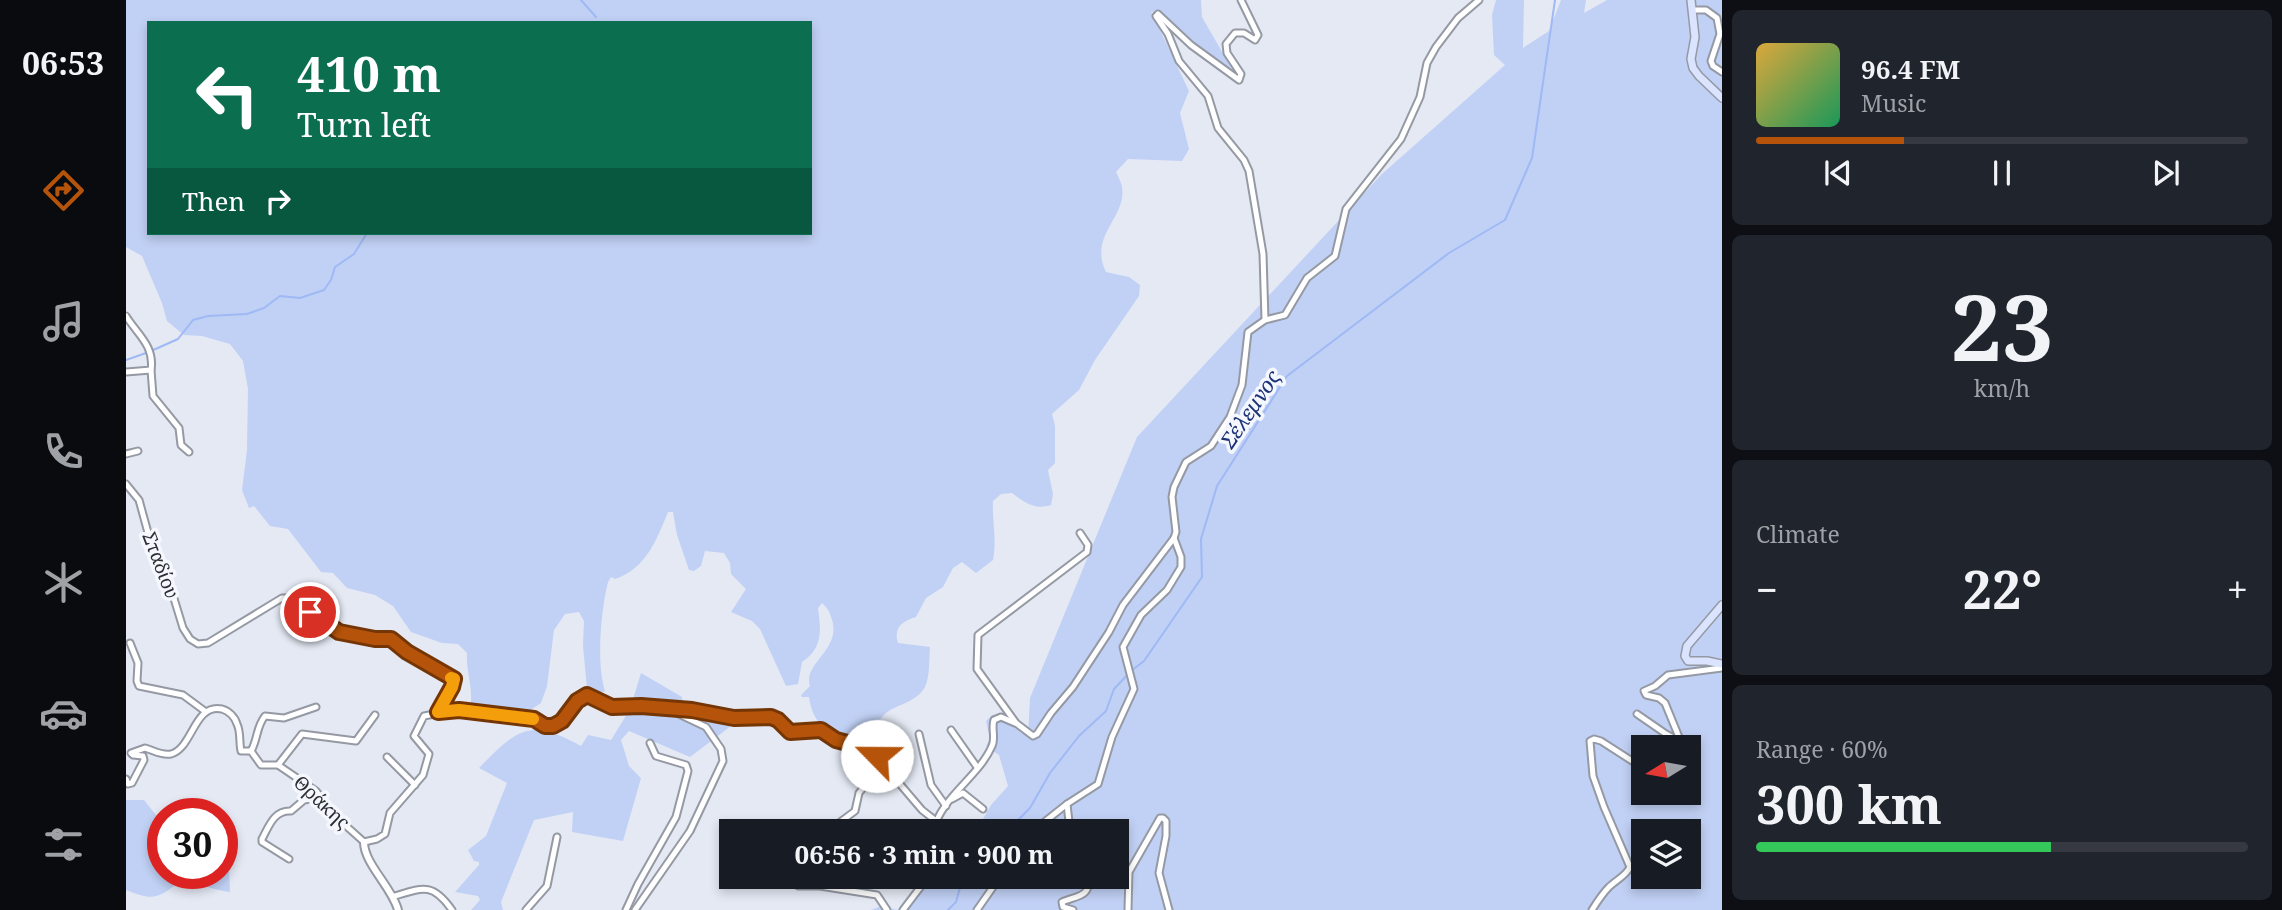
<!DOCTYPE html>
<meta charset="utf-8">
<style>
body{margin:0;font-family:"Noto Serif",serif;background:#20242c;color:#f1f3f6;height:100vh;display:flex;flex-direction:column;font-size:26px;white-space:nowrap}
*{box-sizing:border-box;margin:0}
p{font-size:23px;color:#9ea1a6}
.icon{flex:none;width:38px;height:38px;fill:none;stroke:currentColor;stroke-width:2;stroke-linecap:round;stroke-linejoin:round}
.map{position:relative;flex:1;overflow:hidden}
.drawer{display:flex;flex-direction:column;gap:10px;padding:10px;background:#0d0f14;width:560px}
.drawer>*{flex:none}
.top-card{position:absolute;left:21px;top:21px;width:665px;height:214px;border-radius:0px;box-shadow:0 4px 10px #0003;background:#0b6e4f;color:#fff;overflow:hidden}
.needle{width:46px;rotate:259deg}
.tools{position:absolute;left:1505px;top:735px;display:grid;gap:14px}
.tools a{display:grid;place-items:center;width:70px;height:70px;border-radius:0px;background:#171b24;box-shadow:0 4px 10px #0003;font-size:35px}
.speed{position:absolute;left:21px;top:798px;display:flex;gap:14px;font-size:35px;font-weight:700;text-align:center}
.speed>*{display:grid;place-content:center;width:91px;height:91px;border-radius:50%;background:#171b24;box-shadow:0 4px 10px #0003;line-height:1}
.speed .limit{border:10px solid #d22;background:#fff;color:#111}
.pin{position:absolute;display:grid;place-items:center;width:60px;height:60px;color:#fff;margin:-30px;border:4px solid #fff;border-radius:50%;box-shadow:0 2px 7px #0007}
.me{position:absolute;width:77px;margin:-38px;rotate:293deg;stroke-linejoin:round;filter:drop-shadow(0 0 5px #0008)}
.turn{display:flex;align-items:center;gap:24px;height:147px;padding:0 35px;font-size:32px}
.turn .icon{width:91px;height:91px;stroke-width:2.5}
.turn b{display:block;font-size:49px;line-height:60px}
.then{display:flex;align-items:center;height:66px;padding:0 35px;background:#0003;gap:14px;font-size:26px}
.big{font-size:52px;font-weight:700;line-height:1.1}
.drawer .tile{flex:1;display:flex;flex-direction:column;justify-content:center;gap:10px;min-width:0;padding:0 24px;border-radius:10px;background:#20242c}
.drawer .dial{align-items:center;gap:0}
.dial b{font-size:91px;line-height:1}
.song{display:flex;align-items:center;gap:21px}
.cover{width:84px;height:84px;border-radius:10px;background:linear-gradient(135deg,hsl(40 70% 55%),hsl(150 70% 35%))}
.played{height:7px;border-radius:4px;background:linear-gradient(90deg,#b45309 30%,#363941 30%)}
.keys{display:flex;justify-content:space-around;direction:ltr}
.heat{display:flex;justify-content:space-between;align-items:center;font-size:38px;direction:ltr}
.charge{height:10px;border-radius:5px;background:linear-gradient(90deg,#34c759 60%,#363941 0)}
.trip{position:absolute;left:593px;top:819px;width:410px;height:70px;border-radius:0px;background:#171b24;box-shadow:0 4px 10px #0003;font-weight:700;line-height:70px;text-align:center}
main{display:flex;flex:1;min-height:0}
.tabs{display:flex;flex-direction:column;width:126px;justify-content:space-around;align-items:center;background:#090b0e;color:#9ea1a6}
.tabs .icon{width:49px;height:49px}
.tabs .on{color:#b45309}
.tabs b{font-size:32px;color:#f1f3f6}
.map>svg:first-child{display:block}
.green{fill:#c1d1f5;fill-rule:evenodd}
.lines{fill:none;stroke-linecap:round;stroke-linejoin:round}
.stream{stroke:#9fb9f5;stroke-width:2}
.minor-casing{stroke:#9599a3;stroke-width:9}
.tertiary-casing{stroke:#9599a3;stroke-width:10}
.secondary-casing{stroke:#9599a3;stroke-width:10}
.minor{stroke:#fff;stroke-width:5}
.tertiary{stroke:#fff;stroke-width:6}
.secondary{stroke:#dae4fe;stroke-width:7}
.route-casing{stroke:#753606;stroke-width:18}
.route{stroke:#b45309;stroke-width:12}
.slow{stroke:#f59e0b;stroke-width:12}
.labels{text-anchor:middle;stroke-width:7;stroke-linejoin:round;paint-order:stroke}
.street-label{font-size:19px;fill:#2d2f33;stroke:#f4f7fd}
.water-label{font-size:21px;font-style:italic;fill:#1d3377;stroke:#f4f7fd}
</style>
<main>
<nav class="tabs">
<b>06:53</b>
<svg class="icon on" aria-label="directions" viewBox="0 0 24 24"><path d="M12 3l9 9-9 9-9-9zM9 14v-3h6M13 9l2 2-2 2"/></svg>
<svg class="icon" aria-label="music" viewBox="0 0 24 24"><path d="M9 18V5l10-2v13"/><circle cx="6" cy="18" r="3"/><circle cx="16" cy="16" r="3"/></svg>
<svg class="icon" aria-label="phone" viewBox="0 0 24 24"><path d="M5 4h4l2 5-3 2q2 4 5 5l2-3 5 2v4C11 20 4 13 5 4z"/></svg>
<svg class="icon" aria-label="climate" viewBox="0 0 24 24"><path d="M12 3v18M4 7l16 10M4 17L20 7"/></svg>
<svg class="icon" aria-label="car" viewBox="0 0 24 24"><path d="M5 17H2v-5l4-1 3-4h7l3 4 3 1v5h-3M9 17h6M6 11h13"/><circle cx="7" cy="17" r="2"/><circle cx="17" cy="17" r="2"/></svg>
<svg class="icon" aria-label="filters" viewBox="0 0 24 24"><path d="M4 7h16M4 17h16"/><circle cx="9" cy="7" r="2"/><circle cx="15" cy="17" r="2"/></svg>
</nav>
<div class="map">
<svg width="1596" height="910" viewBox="0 0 1596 910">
<rect width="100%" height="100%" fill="#e4e9f4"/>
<g class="green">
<path d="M0 0H1075L1076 17 1107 71 1025 11 1063 91 1054 113 1063 149 1056 161 1002 159 990 172C992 176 995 182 996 187 1001 218 962 235 980 272L1003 277 1014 285 1013 296 969 360 953 390 926 414 929 426V463L922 470 927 494 925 505C908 510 899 503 886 493L875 494 867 501C866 521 871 540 867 560L850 573 836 562 827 568 817 587 800 598 790 617C777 621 767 627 772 643L804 647C803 659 804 676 799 687 785 711 751 701 750 736 717 744 688 734 683 697H676L675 695 684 686C676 663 718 649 705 617 703 610 701 608 696 603L692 608C695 631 697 648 676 662L672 684 660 686 634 629 626 621 605 612 620 589 605 574 604 563 598 553 579 551 575 566 568 571 563 570 551 535 547 512H542C531 539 520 569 489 579L485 577 482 582C475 610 470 663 479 691L473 693 461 688 457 646 458 621 453 612 439 614 428 630 421 686 415 703 403 711 344 709C348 688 340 674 341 653L332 644 316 643 285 632 267 606 249 595 221 588 207 573 195 572 162 529 144 526 128 506 123 508 116 490 121 450 122 389 117 361 104 344 76 336 58 335 41 321 36 303 16 256 0 247ZM23 23H684V233H23Z"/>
<path d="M1370 0H1398L1397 48 1423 31 1435 0H1460L1458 13 1481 0H1596V910H745L755 906 771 910 778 905 797 877H990V831H841L853 826 865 805 882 786 873 755 860 746 864 739 860 721 866 715 877 714 895 733 902 736 904 698 1011 437 1256 174 1379 65 1368 55 1366 15ZM1517 747H1563V793H1517ZM1517 831H1563V877H1517Z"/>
<path d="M515 673 556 697 557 707 609 723 564 757 503 731 495 740 503 766 515 778 497 841 446 832 447 812 408 820 375 902 377 910H345L354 900 352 896 329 892 353 865V862L348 861 342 850 360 836 381 783 353 768C391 729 404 717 455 746L462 735 485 740 504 709Z"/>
<path d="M0 800H18L37 824V873H96V859L103 867 104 892C86 890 72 882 54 881 32 899 27 901 0 890Z"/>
</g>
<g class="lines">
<g class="stream">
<path d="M455 0 470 17"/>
<path d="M25 351 52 339 67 320 82 316 121 314 138 308 154 296 174 298 198 290 205 280 209 267 228 254 241 233"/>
<path d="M0 360 20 353"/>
<path d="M881 831 904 808 924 773 953 736 980 711 988 689 1005 671 1018 661 1076 577 1075 539 1091 486 1161 376 1323 253 1379 220 1406 158 1429 0"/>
<path d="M822 910 830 902 837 877"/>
</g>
<g class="minor-casing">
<g id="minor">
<path d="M1566 10H1580L1591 18 1594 34 1585 61 1587 66 1596 72"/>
<path d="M1032 14 1065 45 1113 80 1115 74 1101 53 1100 44 1109 33H1118L1129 40 1132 35 1115 0"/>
<path d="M1030 16 1042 34 1053 61 1082 96 1092 128 1118 160 1123 171 1137 254 1139 320"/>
<path d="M0 316C11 334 29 346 25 370L0 372"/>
<path d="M25 370 27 396 53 428 55 445 63 452"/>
<path d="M0 454 12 451"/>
<path d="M0 484 13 500 24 540 46 592 57 628 64 639 72 644 82 643 156 598H162L213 632 249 639H264L271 646 328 679 326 687 312 712"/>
<path d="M954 533 962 545 961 552 852 635 851 669 890 723 907 736 911 734 925 713 947 687 983 632 997 605 1048 538 1050 532 1046 497 1048 487 1060 462 1085 446 1104 417 1116 385 1122 332 1139 320 1159 315 1181 278 1209 256 1220 209 1275 139 1294 97 1301 63 1310 47 1332 18 1353 0"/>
<path d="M4 643 12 663 11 681 13 686 57 695 80 712"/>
<path d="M1511 714 1540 734 1555 742"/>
<path d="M249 715 230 741 176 734 152 765 190 791 209 816 238 842 251 839 259 834 264 813 297 775 303 754 288 736 298 716 329 710 408 719C411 720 414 723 417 725 437 735 446 700 461 695L486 707 515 706 566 710 608 718 645 717 652 720 667 733 695 731 710 740 744 749 796 810 810 821"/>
<path d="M825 730 851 767"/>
<path d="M793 734 805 785 820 806"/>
<path d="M1557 747 1539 703 1533 698 1520 695 1518 691 1529 686 1542 675 1596 668"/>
<path d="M125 751C132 739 130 727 139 716L158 718 190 707"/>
<path d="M261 757 289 785"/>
<path d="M0 779 2 784 6 783 18 760 17 756 7 755 5 753 19 748C27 750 35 756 45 754 67 748 68 703 96 709 103 711 109 717 111 724 115 732 113 742 115 751H125L135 765H152"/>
<path d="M826 799 837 793 857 809"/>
<path d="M941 804 944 831"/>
<path d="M702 831 729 811 733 793 756 764"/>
<path d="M807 831C816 796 852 778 866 746 870 738 865 728 868 720L875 717 889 723"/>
<path d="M907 831 941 804 972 784 986 737 1008 689 997 647 1015 615 1041 590 1055 567V557L1048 538"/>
<path d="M163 859 136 842V839C143 826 148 810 165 811L178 800 195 797"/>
<path d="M665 877 672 886H694L751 895 761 910"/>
<path d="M269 896C298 887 307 883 326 910"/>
<path d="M400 910 421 886 431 837"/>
<path d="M500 910 512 884 550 817 562 771 560 765 530 756 524 743"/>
<path d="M509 910 564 831 597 761 595 749 580 727 542 709"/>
<path d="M777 910 802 877"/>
<path d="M851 910 874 877"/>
<path d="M947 910 937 907 936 902C949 896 967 897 961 877"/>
<path d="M1002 910 1003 872 1034 818H1037L1040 821V836L1033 873 1043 910"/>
<path d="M1466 910C1471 902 1476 894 1483 887 1490 880 1500 876 1504 867L1478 807 1467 776 1464 741 1468 739 1475 741 1517 768"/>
</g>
</g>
<g class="tertiary-casing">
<path id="tertiary" d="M238 842C238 864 266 887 272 910"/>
</g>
<g class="secondary-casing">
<g id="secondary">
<path d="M1565 0 1569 37 1565 59 1567 68 1573 76 1596 98"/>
<path d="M1596 605 1561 646 1559 656 1562 661H1581L1596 664"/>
</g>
</g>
<use href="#minor" class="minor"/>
<use href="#tertiary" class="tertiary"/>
<use href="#secondary" class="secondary"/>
</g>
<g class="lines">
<g class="route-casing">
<path id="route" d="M184 612 213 632 249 639H265L281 652 328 679 326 687 312 712 333 710 408 719 419 726H427L436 721 451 701 461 695 486 707 515 706 566 710 608 718 645 717 652 720 664 732 695 730 710 740 744 749 751 756"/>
</g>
<use href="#route" class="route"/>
<path class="slow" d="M325 678 328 679 326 687 312 712 333 710 407 719"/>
</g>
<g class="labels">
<g class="street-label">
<text transform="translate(35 565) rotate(69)" y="7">Σταδίου</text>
<text transform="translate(196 802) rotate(43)" y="7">Θράκης</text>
</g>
<g class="water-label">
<text transform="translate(1125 409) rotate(-56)" y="7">Σέλεμνος</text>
</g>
</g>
</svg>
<div class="tools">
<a><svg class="needle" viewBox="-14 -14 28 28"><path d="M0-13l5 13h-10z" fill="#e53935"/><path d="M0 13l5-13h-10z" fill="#9ea1a6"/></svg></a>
<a><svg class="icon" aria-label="layers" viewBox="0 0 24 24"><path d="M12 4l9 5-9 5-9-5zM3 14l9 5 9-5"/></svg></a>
</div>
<div class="speed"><div class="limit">30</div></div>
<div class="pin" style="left:184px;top:612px;background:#d93025"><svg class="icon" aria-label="arrive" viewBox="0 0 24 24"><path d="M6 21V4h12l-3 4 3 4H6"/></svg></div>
<svg class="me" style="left:751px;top:756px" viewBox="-20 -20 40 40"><circle r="19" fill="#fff"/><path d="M0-13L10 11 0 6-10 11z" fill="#b45309"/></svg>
<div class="trip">06:56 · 3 min · 900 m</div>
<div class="top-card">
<div class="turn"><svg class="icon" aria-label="left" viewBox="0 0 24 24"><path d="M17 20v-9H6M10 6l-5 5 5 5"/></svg><div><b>410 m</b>Turn left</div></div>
<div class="then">Then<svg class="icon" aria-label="right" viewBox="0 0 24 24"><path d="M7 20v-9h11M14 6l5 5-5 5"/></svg></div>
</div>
</div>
<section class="drawer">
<div class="tile">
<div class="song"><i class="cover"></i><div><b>96.4 FM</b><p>Music</p></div></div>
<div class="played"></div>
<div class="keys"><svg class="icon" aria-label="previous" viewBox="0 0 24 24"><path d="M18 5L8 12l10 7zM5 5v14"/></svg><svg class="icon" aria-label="pause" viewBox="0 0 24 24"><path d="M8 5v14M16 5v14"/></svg><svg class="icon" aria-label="next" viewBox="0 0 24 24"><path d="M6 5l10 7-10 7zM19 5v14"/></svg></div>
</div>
<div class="tile dial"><b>23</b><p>km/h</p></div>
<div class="tile"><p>Climate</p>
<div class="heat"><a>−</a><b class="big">22°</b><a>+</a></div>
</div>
<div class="tile"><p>Range · 60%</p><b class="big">300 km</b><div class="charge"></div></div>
</section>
</main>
